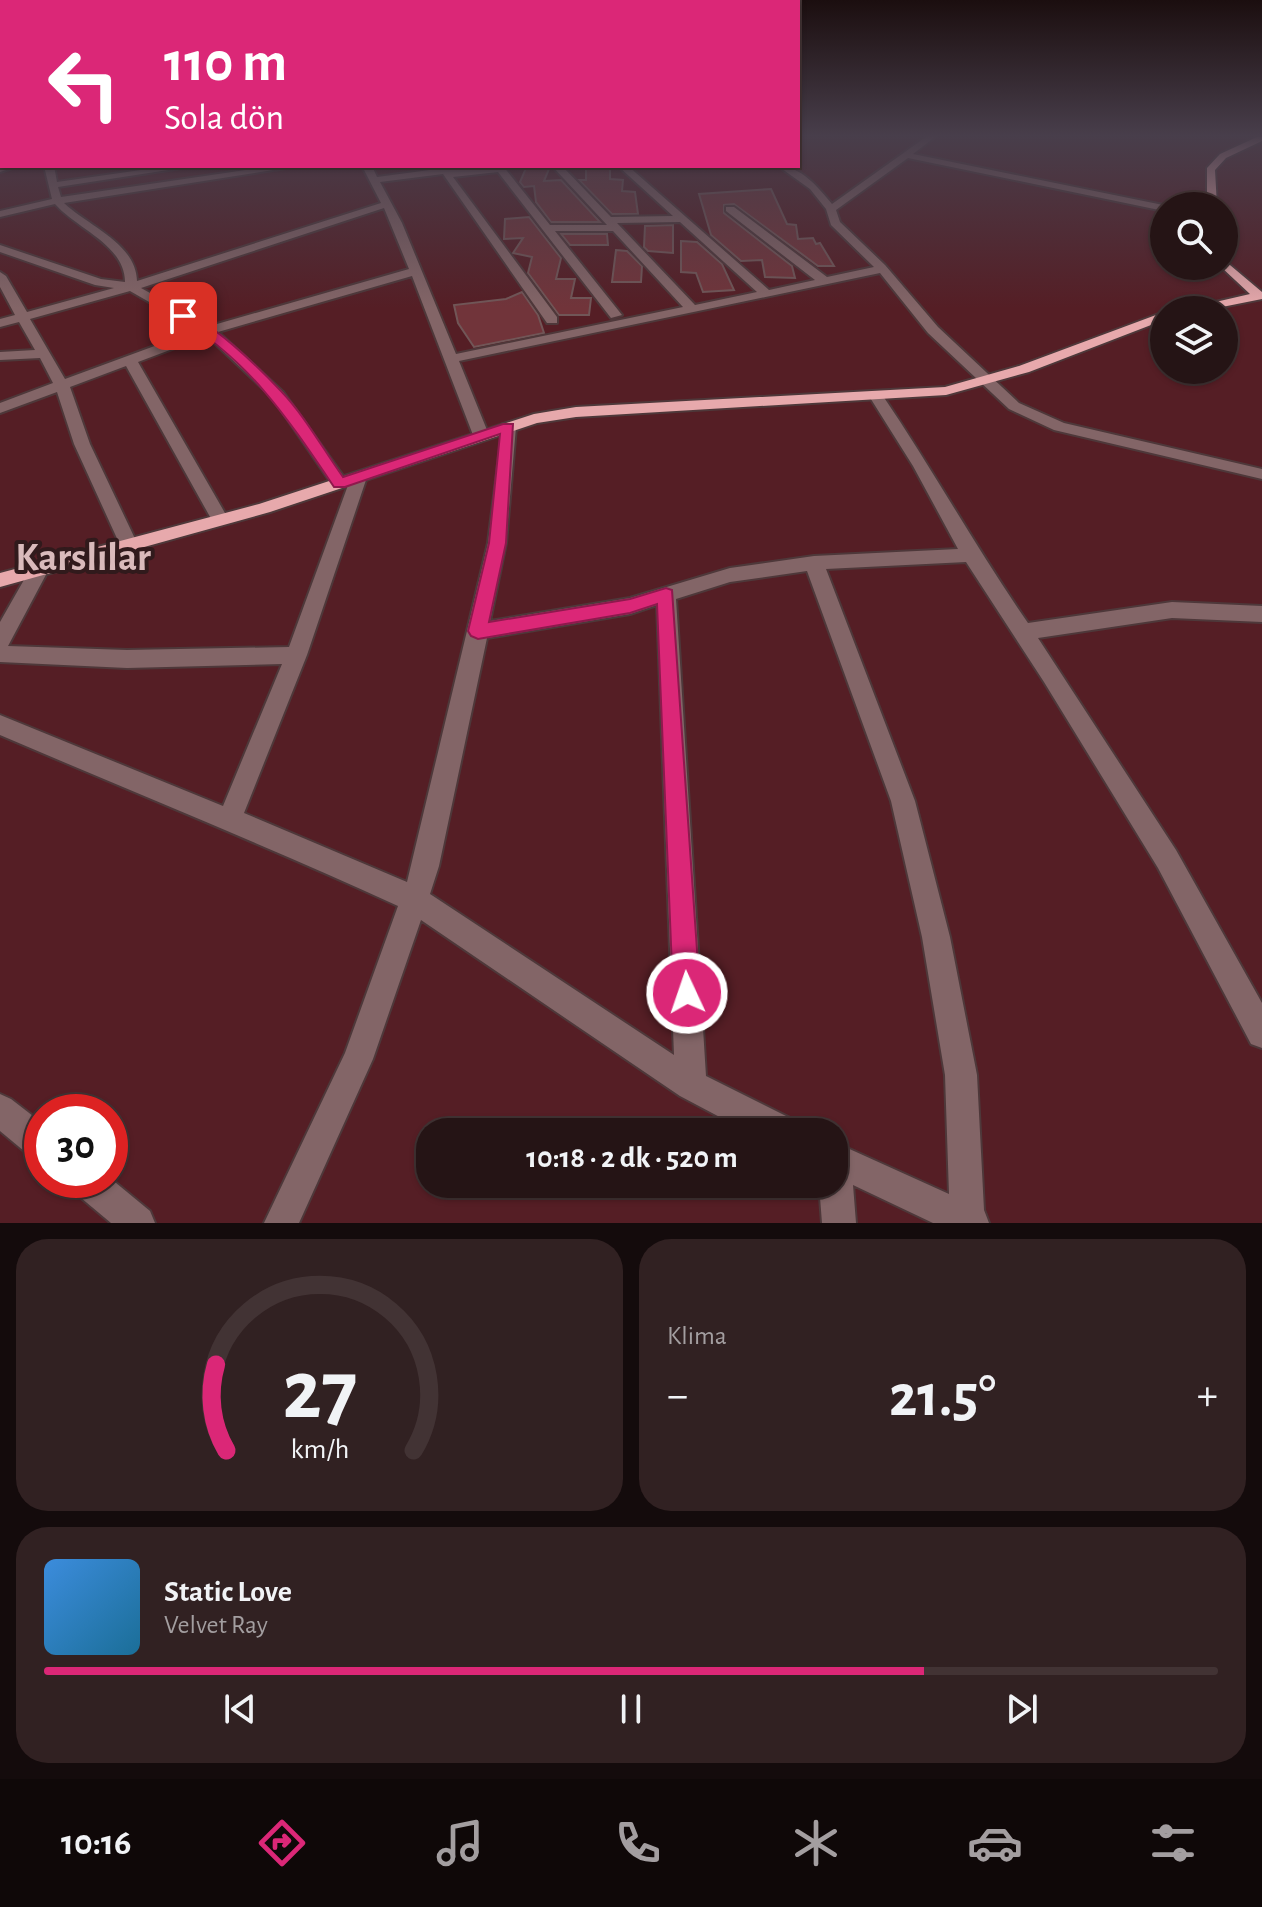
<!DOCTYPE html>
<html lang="tr">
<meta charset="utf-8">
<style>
body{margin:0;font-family:"Alegreya Sans",sans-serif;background:#312122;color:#f1f3f6;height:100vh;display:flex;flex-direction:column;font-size:30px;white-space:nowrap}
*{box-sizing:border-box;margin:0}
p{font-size:26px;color:#a39ea0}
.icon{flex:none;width:44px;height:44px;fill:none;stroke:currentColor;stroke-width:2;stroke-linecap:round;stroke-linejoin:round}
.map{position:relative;height:1223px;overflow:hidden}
.details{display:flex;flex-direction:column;gap:16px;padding:16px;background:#140b0c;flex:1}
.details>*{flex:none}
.hud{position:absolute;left:0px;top:0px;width:800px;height:168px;box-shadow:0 2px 6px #0004,0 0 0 2px #423334;background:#db2777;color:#fff;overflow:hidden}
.fabs{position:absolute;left:1150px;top:192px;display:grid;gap:16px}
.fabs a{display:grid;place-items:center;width:88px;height:88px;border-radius:50%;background:#251415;box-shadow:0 2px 6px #0004,0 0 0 2px #423334;font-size:40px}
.speed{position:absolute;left:24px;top:1094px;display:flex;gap:16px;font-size:40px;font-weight:700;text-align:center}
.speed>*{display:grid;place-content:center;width:104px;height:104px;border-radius:50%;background:#251415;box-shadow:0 2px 6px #0004,0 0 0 2px #423334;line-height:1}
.speed .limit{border:12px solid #d22;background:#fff;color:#111}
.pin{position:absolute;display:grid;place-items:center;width:68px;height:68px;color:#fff;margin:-34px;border-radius:16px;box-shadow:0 4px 12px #0006}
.me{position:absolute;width:88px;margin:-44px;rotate:357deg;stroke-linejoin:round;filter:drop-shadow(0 0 6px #0008)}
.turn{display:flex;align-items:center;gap:28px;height:168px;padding:0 32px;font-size:36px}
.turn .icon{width:104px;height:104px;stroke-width:2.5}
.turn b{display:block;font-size:56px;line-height:68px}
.big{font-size:60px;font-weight:600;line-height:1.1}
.details .tile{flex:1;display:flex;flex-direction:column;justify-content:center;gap:12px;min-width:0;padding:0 28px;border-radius:32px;background:#312122}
.details .dial{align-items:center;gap:0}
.dial svg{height:208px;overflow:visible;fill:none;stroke:#423334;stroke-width:7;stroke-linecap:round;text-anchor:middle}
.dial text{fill:#f1f3f6;stroke:none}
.song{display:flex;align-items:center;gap:24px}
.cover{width:96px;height:96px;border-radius:12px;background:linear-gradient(135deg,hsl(210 70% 55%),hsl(200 70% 35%))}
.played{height:8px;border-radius:4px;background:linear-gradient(90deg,#db2777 75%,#423334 75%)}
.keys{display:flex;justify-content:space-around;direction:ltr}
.heat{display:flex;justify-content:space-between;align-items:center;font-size:44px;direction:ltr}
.details .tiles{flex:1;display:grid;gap:16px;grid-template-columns:1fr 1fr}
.tile:last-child{grid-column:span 2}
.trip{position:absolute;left:416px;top:1118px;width:432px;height:80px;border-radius:32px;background:#251415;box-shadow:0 2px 6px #0004,0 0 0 2px #423334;font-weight:600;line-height:80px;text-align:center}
.menu{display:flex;height:128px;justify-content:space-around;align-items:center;background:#0f0808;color:#a39ea0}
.menu .icon{width:56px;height:56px}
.menu .on{color:#db2777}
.menu b{font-size:36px;color:#f1f3f6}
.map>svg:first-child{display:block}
.green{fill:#551e25;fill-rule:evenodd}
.building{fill:#71343a;stroke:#715657;stroke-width:2}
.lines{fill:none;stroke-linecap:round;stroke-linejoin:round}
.minor-casing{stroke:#4e383a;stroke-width:4}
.major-casing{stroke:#4e383a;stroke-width:4}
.minor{fill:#836567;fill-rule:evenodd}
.major{fill:#e7a9ac;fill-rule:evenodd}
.route{fill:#db2777;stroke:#8e194d;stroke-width:2}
.labels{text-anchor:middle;stroke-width:8;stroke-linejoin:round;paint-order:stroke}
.district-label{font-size:40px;font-weight:bold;fill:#d9babb;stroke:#311a1c}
</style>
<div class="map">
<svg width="1262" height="1223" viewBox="0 0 1262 1223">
<rect width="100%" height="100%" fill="#311a1c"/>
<path class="green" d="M0 137 2 166H798V137H1262V1223H0ZM1164 206H1224V266H1164ZM1164 310H1224V370H1164ZM42 1112H110V1180H42ZM430 1132H834V1184H430Z"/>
<g class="building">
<path d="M526 168 549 169 544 181 561 180 600 222H551L536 202 534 186 524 187 520 182Z"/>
<path d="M586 168H610V179L623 180 622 191 635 192 638 214H612L579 180H586Z"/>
<path d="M771 189 787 224 796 225 798 239 813 238 816 244 820 243 834 266H818L734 204 724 205V213L792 266 795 278 765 277 762 260 741 261 711 235 699 194Z"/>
<path d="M529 217 561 258 556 279H575L571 298H591L589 315H559L528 273 532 257 513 253 523 238 504 239 505 219Z"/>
<path d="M673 225V253L648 251 644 247 645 226Z"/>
<path d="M561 234H607L608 245H570Z"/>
<path d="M681 241 697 242 722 264 734 290 703 292 696 273 681 272Z"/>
<path d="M616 250 627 251 642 266 641 282H612Z"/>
<path d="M522 292 538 315 544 333 474 347 458 323 454 305 506 299Z"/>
</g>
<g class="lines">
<g class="minor-casing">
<g id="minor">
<path d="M926 137H935L913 154 1168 206H1164V211L908 158 836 210 840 222 885 265 938 327 1019 403 1064 423 1262 469V479L1054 430 1009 409 928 333 880 273 459 361 489 435 481 440 473 435 412 276 218 332 283 392 348 483 340 488 334 487 273 398 207 336 138 362 229 520 226 524H214L126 366 70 387 90 444 138 545 129 551 120 545 74 444 57 392 0 413V403L53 383 40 358 0 360V352L35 350 19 322 0 327V319L15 315 0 287V272L6 276 27 312 114 288 95 285 0 252V245L101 279 125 282C125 245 77 229 55 204L0 217V211L52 199 44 166H54L57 182 169 166H194L58 187 61 197 274 166H298L64 203C88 226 136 243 137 281L381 203 362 166H372L377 177 460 166 464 170 503 166 550 225H607L552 166H562L611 217 673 216 618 166H628L769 290 815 280 726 211V207H734L827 277 874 267 831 225 826 209 810 189 778 166C801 166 818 187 832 204ZM498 172 611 318 622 315 555 231H613L683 307 456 354 402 223 380 182 443 174 547 323H557V317L453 177ZM384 208 409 269 210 326 141 288ZM680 222 757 292 695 305 617 223ZM130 291 198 330 65 379 30 319Z"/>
<path d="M0 166H18L0 172Z"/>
<path d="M876 392 881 393C932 468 976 548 1028 623L1172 602 1262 606V622L1172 618 1038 638 1176 850 1262 1003V1048L1251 1044 1158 868 1044 682 966 562 826 569 915 801 950 937 977 1075 984 1210 989 1223H933L853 1185 856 1223H822L819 1184H834V1142L949 1194 945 1075 922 937 891 801 807 571 730 582 676 599 706 1076 794 1120 798 1132H748L680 1096 421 920 373 1059 299 1223H264L345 1053 398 906C267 846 133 792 0 735V715L223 806 282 664 127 668 0 662V622L33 564H47L49 569 8 646 127 650 289 647 351 477 359 472 365 473 367 477 307 655 244 813 407 882 488 543 503 424H513L516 427 506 543 490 621 630 598 730 568 814 556 958 549 913 466 869 396ZM657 605 674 1055 430 894 439 866 487 638 630 614Z"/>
<path d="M0 1094 11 1099 42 1123V1161L30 1156 0 1131Z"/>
<path d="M110 1178 150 1211 155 1223H111L74 1192 69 1180Z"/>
</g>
</g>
<g class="major-casing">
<g id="major">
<path d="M1257 137H1262V141L1226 158 1215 170 1217 206H1207V168L1220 154Z"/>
<path d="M1224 260 1262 292V299L1207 310H1181L1250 294 1220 266H1224Z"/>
<path d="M1164 312V320L1029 372 946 395 576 417 537 423 270 512 0 587V573L259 504 534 414 576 407 945 387 1019 366Z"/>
</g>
</g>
<use href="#minor" class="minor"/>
<use href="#major" class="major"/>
</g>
<linearGradient id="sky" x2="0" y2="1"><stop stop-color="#1b0e0f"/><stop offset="0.44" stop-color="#483e4b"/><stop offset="1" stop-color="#483e4b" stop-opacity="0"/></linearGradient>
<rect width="1262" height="308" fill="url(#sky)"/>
<path class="route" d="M179 314C204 312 263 372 281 391 305 416 323 449 343 477L503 424H513L506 543 489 622 630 599 666 588 672 590 700 993 696 1002 687 1006 677 1002 673 993 657 604 630 613 478 639 471 636 468 631 489 543 500 434 345 487H334C290 422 249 359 179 319Z"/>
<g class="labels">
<g class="district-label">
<text x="83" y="570">Karslılar</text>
</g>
</g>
</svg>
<div class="fabs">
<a><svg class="icon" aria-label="search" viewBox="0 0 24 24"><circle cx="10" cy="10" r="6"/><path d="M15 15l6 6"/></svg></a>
<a><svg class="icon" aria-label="layers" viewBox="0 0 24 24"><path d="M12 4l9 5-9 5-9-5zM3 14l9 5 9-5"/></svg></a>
</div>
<div class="speed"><div class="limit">30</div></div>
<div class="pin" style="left:183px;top:316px;background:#d93025"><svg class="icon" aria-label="arrive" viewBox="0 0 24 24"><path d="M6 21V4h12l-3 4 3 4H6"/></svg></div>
<svg class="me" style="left:687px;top:993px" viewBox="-20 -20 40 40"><circle r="17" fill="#db2777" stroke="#fff" stroke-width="3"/><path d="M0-11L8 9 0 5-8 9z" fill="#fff"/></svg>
<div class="trip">10:18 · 2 dk · 520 m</div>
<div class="hud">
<div class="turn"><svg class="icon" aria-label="left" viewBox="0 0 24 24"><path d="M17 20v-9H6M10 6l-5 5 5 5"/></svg><div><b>110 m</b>Sola dön</div></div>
</div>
</div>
<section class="details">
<div class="tiles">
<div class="tile dial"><svg viewBox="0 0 100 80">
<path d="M14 69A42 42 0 1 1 86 69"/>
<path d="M14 69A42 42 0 0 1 10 36" stroke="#db2777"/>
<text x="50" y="56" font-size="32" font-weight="700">27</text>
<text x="50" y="72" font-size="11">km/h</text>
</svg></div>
<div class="tile"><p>Klima</p>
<div class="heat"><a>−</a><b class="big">21.5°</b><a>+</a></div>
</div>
<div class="tile">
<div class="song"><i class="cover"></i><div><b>Static Love</b><p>Velvet Ray</p></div></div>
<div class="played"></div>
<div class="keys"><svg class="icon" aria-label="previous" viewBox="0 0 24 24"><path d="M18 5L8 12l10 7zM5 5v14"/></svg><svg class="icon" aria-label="pause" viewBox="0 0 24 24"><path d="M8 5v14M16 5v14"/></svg><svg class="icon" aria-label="next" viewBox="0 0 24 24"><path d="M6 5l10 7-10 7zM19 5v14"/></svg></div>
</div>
</div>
</section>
<nav class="menu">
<b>10:16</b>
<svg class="icon on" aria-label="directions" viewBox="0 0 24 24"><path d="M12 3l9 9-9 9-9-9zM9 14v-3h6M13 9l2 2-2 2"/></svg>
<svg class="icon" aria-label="music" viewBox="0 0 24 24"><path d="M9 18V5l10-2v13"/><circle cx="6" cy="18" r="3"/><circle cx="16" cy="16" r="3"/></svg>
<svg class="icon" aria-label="phone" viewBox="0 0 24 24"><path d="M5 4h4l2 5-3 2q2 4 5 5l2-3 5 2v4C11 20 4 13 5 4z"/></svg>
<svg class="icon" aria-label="climate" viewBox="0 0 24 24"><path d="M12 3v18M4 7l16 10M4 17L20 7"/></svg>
<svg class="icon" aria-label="car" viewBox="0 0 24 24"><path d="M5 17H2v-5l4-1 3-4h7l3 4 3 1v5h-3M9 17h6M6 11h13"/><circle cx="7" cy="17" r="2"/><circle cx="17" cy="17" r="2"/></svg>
<svg class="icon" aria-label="filters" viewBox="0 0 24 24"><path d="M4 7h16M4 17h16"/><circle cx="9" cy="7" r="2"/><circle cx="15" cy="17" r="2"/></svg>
</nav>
